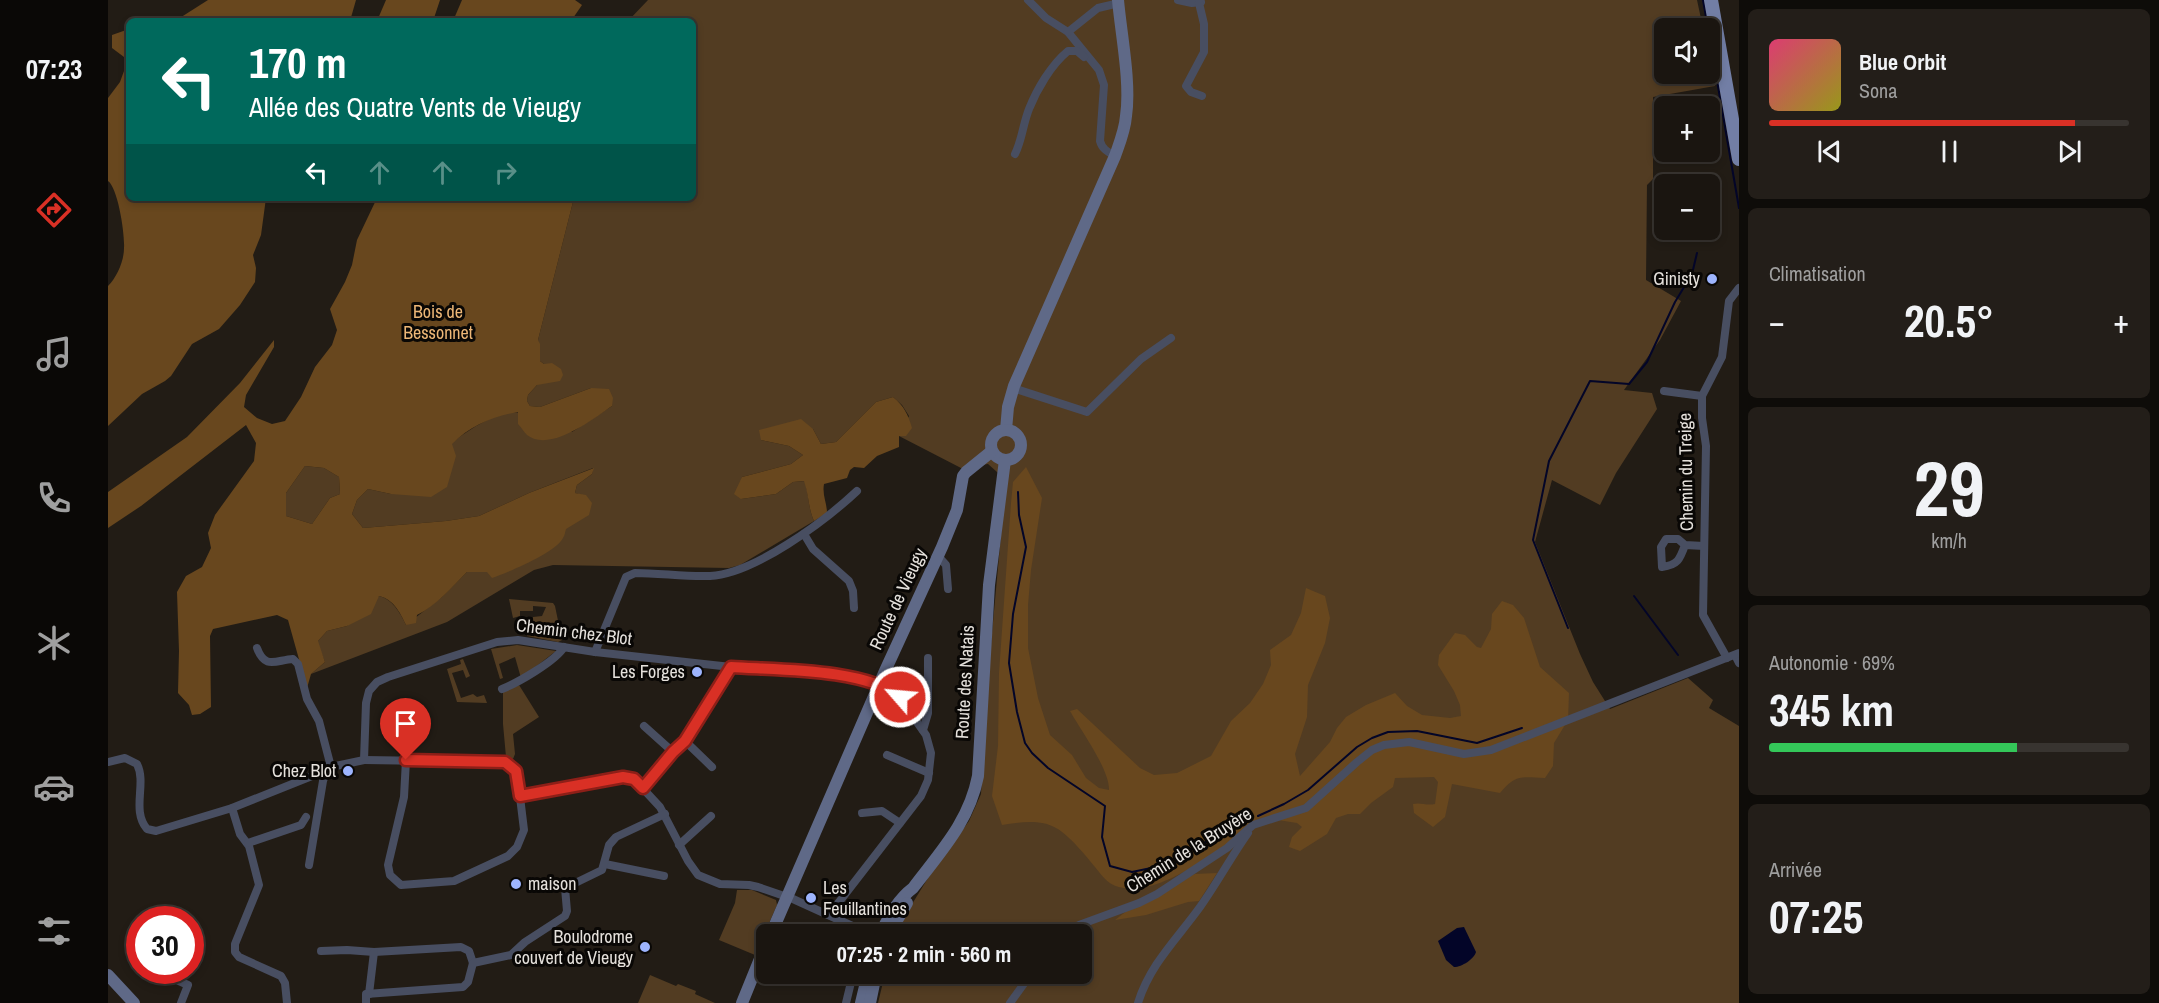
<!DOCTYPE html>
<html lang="fr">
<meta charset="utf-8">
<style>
body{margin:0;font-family:"Archivo Narrow",sans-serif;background:#231e19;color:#f1f3f6;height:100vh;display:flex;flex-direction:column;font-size:22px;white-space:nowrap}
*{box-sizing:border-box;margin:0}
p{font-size:20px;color:#9f9f9f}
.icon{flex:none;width:33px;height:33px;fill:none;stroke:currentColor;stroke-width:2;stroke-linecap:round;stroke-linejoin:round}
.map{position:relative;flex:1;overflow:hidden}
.sheet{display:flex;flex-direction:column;gap:9px;padding:9px;background:#0e0c09;width:420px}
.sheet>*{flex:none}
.banner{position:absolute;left:18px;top:18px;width:570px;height:183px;border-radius:9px;box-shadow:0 3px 9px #0003,0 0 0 2px #383430;background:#00695c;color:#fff;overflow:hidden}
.controls{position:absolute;left:1546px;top:18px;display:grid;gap:12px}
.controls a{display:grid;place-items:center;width:66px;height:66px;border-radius:9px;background:#1a1510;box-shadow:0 3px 9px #0003,0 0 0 2px #383430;font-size:30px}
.speed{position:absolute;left:18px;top:906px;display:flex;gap:12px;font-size:30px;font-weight:700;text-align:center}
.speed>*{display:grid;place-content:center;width:78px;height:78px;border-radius:50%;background:#1a1510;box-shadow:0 3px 9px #0003,0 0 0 2px #383430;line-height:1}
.speed .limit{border:9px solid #d22;background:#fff;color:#111}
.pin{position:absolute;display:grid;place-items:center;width:51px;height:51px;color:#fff;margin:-62px -26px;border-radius:50% 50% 50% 0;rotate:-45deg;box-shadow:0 0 6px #0007}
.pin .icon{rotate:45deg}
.me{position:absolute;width:66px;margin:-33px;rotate:297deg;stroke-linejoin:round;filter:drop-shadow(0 0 4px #0008)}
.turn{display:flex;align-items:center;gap:21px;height:126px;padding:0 24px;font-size:27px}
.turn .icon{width:78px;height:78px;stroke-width:2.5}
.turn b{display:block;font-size:42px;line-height:51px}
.lanes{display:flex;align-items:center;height:57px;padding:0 24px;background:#0003;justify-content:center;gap:30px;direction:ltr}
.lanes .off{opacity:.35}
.big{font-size:45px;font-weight:800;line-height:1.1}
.sheet .card{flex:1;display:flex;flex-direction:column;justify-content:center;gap:9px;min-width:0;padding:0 21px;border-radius:9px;background:#231e19}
.sheet .dial{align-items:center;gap:0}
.dial b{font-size:78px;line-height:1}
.song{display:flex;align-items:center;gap:18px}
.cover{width:72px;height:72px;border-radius:9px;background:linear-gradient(135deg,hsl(340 70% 55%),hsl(60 70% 35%))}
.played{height:6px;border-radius:3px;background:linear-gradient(90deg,#d93025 85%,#383430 85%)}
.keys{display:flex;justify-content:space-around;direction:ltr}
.heat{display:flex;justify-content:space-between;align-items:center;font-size:33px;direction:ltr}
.charge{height:9px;border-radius:4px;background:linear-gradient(90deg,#34c759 69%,#383430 0)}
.trip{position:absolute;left:648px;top:924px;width:336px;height:60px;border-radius:9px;background:#1a1510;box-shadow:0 3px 9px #0003,0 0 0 2px #383430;font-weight:800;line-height:60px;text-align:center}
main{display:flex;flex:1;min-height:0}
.menu{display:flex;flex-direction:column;width:108px;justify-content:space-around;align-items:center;background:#0a0806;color:#9f9f9f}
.menu .icon{width:42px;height:42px}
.menu .active{color:#d93025}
.menu b{font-size:27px;color:#f1f3f6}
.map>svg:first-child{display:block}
.green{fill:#523c22}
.forest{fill:#68471e;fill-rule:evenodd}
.water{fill:#030528}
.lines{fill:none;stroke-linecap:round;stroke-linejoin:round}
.stream{stroke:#030528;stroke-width:2}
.street{stroke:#484e61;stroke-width:8}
.secondary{stroke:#5f6987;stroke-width:12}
.primary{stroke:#727ea5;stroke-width:14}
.route-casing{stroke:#8d1f18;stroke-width:15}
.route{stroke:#d93025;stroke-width:10}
.poi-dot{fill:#9db4fd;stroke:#090705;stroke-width:2}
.labels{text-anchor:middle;stroke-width:6;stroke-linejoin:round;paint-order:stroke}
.poi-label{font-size:18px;fill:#e5e1dc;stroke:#090705;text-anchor:end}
.park-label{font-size:18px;fill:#edb777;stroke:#090705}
.street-label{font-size:18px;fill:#e5e1dc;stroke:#090705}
</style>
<main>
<nav class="menu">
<b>07:23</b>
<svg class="icon active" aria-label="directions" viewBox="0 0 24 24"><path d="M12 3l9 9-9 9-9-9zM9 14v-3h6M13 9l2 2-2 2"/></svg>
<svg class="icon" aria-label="music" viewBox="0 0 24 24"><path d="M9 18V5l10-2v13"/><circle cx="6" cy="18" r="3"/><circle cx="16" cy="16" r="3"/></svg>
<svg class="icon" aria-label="phone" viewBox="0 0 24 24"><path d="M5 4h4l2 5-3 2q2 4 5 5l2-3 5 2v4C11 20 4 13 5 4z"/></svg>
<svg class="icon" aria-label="climate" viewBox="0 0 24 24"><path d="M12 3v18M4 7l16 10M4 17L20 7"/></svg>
<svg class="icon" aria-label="car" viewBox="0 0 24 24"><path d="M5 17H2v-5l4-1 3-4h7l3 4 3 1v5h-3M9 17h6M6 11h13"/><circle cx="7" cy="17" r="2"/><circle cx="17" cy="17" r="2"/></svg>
<svg class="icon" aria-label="filters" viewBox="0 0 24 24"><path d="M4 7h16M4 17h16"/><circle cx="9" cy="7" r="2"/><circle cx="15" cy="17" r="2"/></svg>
</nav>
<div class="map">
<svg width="1631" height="1003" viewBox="0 0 1631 1003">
<rect width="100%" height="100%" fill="#221c15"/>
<g class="green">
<path d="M540 0H1589L1595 28H1557V74H1602V62L1607 86 1545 97V179L1539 185 1538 280 1573 301 1552 340 1516 390 1544 393 1549 409 1508 473 1492 505 1444 480 1427 542 1472 654 1485 682 1502 709 1580 678 1605 700 1601 708 1631 726V1003H770L777 974H974V934H789L793 922 820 878 861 821 873 794 879 688 898 480 880 464 853 468 791 436 801 416 794 405 785 397 768 402 728 442 713 444 705 429 653 440 681 446 695 455 683 464 634 477 633 499 668 494 685 482 697 481C701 495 700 508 706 521L632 565 621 568 445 565 426 570 339 622 203 674 217 662 209 642 219 631 239 626 271 596C284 599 292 612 298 625L334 597 359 572H379L457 529 474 495 467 493 469 485 484 474 485 468 421 493 371 516 338 521 255 528 244 514 249 500 260 489 283 494C309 472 378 405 412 413 430 416 447 426 464 432L504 406 483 388 432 407 422 406 419 401 420 395 429 385 436 364 432 361 430 340 466 198H585V113L588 109 585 105V21H520Z"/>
<path d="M197 466 216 468 231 477 232 494 222 498 204 524 178 516V493Z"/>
<path d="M401 599 445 603 447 606 454 640 450 642 419 636 420 627 425 626V617L434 616 438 607 425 606V611H412V616L405 618Z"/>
<path d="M409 645 448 651 413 678 407 657 391 664 395 678 392 679 383 649Z"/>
<path d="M355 659 362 676 358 678 355 670 344 673 353 698 365 694 369 697 376 695 379 703 349 702 339 669 353 664 352 660Z"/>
<path d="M411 685 431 717 405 734 407 754 405 759 398 757 395 724V692Z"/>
<path d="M629 890H644L668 900 669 905 647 955 611 940 627 903Z"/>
<path d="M542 975 568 986 570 984 588 991 587 994 607 1003H530Z"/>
</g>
<g class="forest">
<path d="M100 0H248L242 21H67Z"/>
<path d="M278 0H332L325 21H269Z"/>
<path d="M354 0H467L474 5 463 21H345Z"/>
<path d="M21 29V198H158L153 235 145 255 148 268 147 282 132 305 111 329 84 344 63 376 57 381 34 394 0 426V286C9 277 16 261 16 248 17 234 10 188 0 181V98L12 82 20 60 4 48V35Z"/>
<path d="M269 198H466L430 340 432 344V361L436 364 444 363 453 369 455 375 452 381 429 385 420 395 419 401 422 406 432 407 483 388 501 389 505 398 504 406C485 419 442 453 419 435 416 432 413 427 410 424V412C385 416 362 426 344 444L348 456 339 487 323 497 283 494 260 489 249 500 244 514 255 528 338 521 371 516 421 493 486 468 484 474 469 485 467 493 478 495 484 503 481 515 458 529C457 532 457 535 455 538 447 553 401 572 384 578L379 572H359C343 588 329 605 309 615L308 623 298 625C292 612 285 599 271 596L263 614 239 626 219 631 210 641 217 662 203 674 199 688 180 620 169 615 105 629 102 636 103 707 92 714 84 715 81 705 70 693 71 651 69 592 78 576 94 567 103 548 100 533 107 515 146 461 148 443 138 425 33 506 0 528V492L79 437 132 383 166 340V347L138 395 136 407 149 418 164 424 177 421 193 397 207 367 224 345 229 330 222 309 237 282 244 265 249 240ZM197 466 216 468 231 477 232 494 222 498 204 524 178 516V493Z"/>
<path d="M785 397C796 406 800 414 804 428L798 436H791V447L769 456 756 468 746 467 742 470 739 478 716 484C714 495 719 503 719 513L706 521C700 508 701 495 696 481L685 482 668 494 633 499 626 494 634 477 683 464 695 455 681 446 653 440 651 430 693 419 705 429 713 444 728 442 768 402Z"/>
<path d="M918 467 934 498 923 570 920 605V648L930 698 942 735 964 755 978 778 991 788 1001 790C1002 770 972 729 962 711L969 709 1032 768 1046 775 1069 773 1103 756 1123 721 1142 703 1155 684 1163 665 1162 650 1183 635 1193 613 1198 588 1217 596 1222 618 1217 643 1200 685 1199 717 1187 754 1192 776 1222 742 1229 728 1238 717 1258 705 1287 693 1299 706 1314 715 1342 718 1353 716 1352 705 1346 691 1330 665 1331 655 1347 633 1357 635 1369 647 1373 648 1383 629 1384 614 1394 601 1405 605 1416 618 1432 667 1461 693 1460 720 1446 743 1445 766 1437 778C1413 777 1408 774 1392 793L1344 784 1337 817 1325 827 1306 813 1305 804C1313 802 1318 806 1327 804L1330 782 1326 777 1287 778 1285 787 1263 803 1252 814H1240L1228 818 1219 834 1192 851 1181 847 1184 837 1194 827 1189 823 1158 818C1126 840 1055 896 1016 888 1001 886 996 878 987 867 979 857 960 834 948 828 933 819 911 822 894 825L884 796 890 746 891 673 903 503 905 482Z"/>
<path d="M1109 873 1091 901 1080 902 1038 915 1007 920 1038 896 1087 874Z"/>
</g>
<path class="water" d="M1356 927 1368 952C1366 959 1354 967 1346 967L1338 960 1330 941 1349 928Z"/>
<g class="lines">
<g class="stream">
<path d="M1595 0 1600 28"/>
<path d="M1602 40 1631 208"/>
<path d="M910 492 911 515 918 547 905 614 901 663 909 712 917 743 924 753 940 768 997 806 994 837 1002 866 1024 872 1067 863 1083 849 1136 824"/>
<path d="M1526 596 1570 655"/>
<path d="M1460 628 1425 540 1441 461 1482 381 1521 384 1539 362 1567 302 1584 274 1589 253"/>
<path d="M1150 816 1176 804 1200 790 1249 747 1264 738 1280 732 1309 731 1369 743 1414 728"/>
</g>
<g class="street">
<path d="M920 0 938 18 960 32 991 70 996 85 992 141C994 149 1000 152 1007 156"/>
<path d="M1070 0 1084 3 1093 2"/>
<path d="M1091 3 1096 24V52L1078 86 1083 92 1094 96"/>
<path d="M960 32 990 8 1011 3"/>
<path d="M907 154C914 140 915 124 921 109 929 89 943 65 960 51H969L976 57"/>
<path d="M905 388 979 412 1033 359 1063 338"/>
<path d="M1556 391 1594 396"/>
<path d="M696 534 705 549 741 581 745 591 746 608"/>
<path d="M1577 545C1572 559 1570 565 1554 567L1553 547 1558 539H1570L1577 545 1596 546"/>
<path d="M830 556 838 565 840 589"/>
<path d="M149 648C157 670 168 660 185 659L190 664 199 699 211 721 223 767"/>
<path d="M487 652 518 577 527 573C552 573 577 577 602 576 646 574 717 521 749 491"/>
<path d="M1627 655 1631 663"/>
<path d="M1619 658 1595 615 1598 446 1594 418V396L1614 357 1621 301 1631 288"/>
<path d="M394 689C409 683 448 661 456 647"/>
<path d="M536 726 565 752"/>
<path d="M815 730 820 713V658"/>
<path d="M577 741 604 767"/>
<path d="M779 755 821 773"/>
<path d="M256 760 392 762 402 764 408 771 412 797 515 777 526 779 552 807 580 861 590 875 612 884 641 885 650 887 685 899 762 934"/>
<path d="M298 760 296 797 280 865 282 875 293 885 346 881 400 856 409 847 416 830 412 797"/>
<path d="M0 762 17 758 29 764C39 784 23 810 39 829L48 831 124 808 219 770"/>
<path d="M535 788 565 752 577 741 623 667"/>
<path d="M124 808 132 834 141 846 151 885 127 944V952L131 957 173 976 177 983 179 1003"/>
<path d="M754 813 774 811 792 823"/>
<path d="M140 843 193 825 198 817"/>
<path d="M571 845 603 816"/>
<path d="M497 864 556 876"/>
<path d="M201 865 215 781 219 770 223 767 256 760 258 703 261 691 269 682 280 677 389 642 410 640 487 652 623 667 741 676 754 679 789 694 818 735 823 753 820 780 813 796 721 915"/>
<path d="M709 927 726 934"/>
<path d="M953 934 971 925 1031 903 1049 894 1119 848 1145 825 1198 808 1249 762 1264 750 1276 745 1301 742 1356 754 1383 750 1631 653"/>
<path d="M213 951 239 950 266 952 353 947 361 951 365 963"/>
<path d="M53 973 80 985 73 1003"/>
<path d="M261 994 266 952"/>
<path d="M258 1003V994L355 987 360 982 365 963 403 955 417 942 457 916 459 911 457 888 494 870 501 845 508 837 557 814"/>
<path d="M738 1003 745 974"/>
<path d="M902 1003 923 974"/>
<path d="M1030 1003C1042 964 1069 939 1092 907 1109 883 1123 857 1140 833"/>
</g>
<g class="secondary">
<path d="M898 430 900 407 906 386 1007 156C1012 142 1017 130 1018 116 1023 83 1013 34 1010 0"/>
<circle cx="898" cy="445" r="15"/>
<path d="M663 934 777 671 834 547 849 510 855 476 858 472 884 451"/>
<path d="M772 934C781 917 789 900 805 888 833 851 861 822 870 776L881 585 897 460"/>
<path d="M781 934 799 903"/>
<path d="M0 975 26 1003"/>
<path d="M634 1003 658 944"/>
<path d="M753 1003 760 974"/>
<path d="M762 1003 768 974"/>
</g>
<path class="primary" d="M1603 0 1631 159"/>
</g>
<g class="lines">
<g class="route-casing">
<path id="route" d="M298 760 397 762 408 771 412 796 515 777 526 779 535 788 565 752 577 741 623 667C668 670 757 668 792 697"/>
</g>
<use href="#route" class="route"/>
</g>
<g class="poi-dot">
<circle cx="1604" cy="279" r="6"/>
<circle cx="589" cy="672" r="6"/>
<circle cx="240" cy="771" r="6"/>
<circle cx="408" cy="884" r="6"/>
<circle cx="703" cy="898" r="6"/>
<circle cx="537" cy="947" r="6"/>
</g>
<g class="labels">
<g class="poi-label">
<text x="1592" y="285">Ginisty</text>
<text x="577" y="678">Les Forges</text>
<text x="228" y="777">Chez Blot</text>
<text x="420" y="890" text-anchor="start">maison</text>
<text x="715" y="894" text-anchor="start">Les<tspan x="715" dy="21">Feuillantines</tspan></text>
<text x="525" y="943">Boulodrome<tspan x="525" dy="21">couvert de Vieugy</tspan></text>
</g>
<g class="park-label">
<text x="330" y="318">Bois de<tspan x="330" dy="21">Bessonnet</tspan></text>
</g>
<g class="street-label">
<text transform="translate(1578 472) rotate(-91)" y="6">Chemin du Treige</text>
<text transform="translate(790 599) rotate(-65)" y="6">Route de Vieugy</text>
<text transform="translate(466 632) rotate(7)" y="6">Chemin chez Blot</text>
<text transform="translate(857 682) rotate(-87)" y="6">Route des Natais</text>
<text transform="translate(1081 850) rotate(-32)" y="6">Chemin de la Bruyère</text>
</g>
</g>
</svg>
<div class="controls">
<a><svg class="icon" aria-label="sound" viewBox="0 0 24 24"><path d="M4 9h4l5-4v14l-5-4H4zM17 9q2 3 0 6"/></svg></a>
<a>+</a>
<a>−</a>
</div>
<div class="speed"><div class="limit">30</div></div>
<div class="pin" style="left:298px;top:760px;background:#d93025"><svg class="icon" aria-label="arrive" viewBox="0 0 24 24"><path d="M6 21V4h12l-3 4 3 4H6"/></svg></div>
<svg class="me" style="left:792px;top:697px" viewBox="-20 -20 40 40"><circle r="17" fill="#d93025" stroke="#fff" stroke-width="3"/><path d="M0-11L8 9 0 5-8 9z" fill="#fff"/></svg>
<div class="trip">07:25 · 2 min · 560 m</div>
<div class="banner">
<div class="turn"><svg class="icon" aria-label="left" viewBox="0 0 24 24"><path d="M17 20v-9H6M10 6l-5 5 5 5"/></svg><div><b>170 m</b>Allée des Quatre Vents de Vieugy</div></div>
<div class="lanes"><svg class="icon" aria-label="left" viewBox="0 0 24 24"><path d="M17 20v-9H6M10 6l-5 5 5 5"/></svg><svg class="icon off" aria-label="ahead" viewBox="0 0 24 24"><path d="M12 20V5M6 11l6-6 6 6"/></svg><svg class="icon off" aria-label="ahead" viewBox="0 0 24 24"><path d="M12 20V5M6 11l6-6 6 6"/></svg><svg class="icon off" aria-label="right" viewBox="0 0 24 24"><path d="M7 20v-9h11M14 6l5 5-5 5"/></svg></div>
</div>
</div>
<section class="sheet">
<div class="card">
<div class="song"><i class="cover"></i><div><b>Blue Orbit</b><p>Sona</p></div></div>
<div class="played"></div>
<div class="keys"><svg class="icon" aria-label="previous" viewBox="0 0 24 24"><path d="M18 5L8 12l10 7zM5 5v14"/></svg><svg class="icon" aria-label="pause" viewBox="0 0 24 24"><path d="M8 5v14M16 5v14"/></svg><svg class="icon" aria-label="next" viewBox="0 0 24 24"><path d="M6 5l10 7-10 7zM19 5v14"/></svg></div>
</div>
<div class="card"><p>Climatisation</p>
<div class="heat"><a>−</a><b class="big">20.5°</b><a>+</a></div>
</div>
<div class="card dial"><b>29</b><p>km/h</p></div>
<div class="card"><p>Autonomie · 69%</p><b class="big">345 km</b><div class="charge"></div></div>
<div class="card"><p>Arrivée</p><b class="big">07:25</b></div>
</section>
</main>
